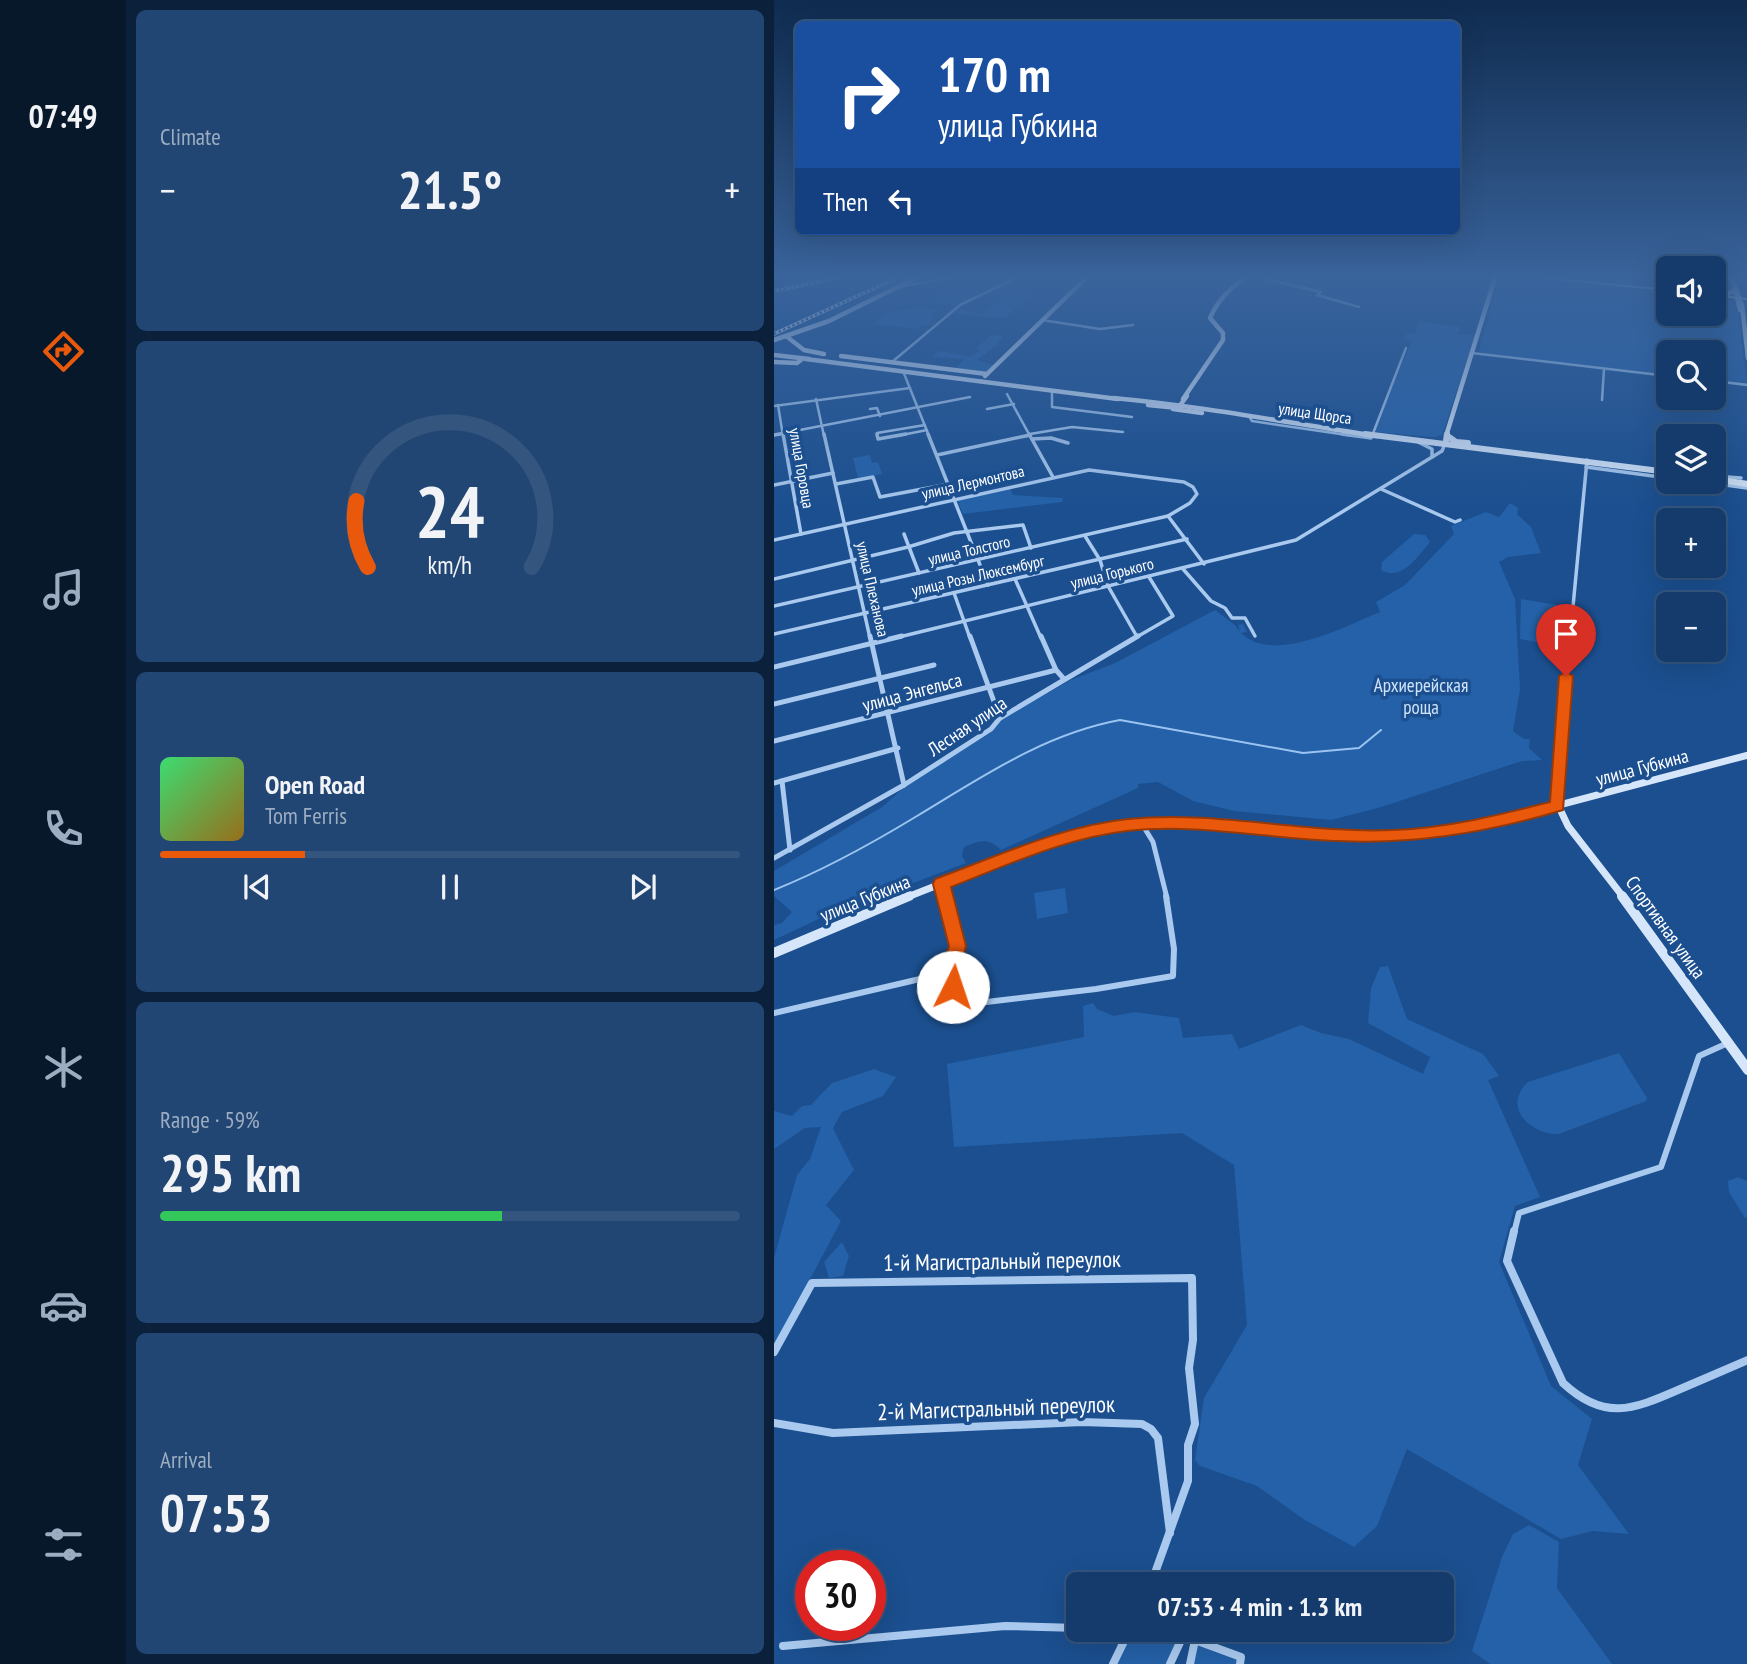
<!DOCTYPE html>
<meta charset="utf-8">
<style>
body{margin:0;font-family:"PT Sans Narrow",sans-serif;background:#214673;color:#f1f3f6;height:100vh;display:flex;flex-direction:column;font-size:26px;white-space:nowrap}
*{box-sizing:border-box;margin:0}
p{font-size:23px;color:#9dadc1}
.icon{flex:none;width:38px;height:38px;fill:none;stroke:currentColor;stroke-width:2;stroke-linecap:round;stroke-linejoin:round}
.map{position:relative;flex:1;overflow:hidden}
.panel{display:flex;flex-direction:column;gap:10px;padding:10px;background:#0b203b;width:648px}
.panel>*{flex:none}
.banner{position:absolute;left:21px;top:21px;width:665px;height:214px;border-radius:10px;box-shadow:0 7px 28px #0002,0 0 0 2px #33557e;background:#1a4fa0;color:#fff;overflow:hidden}
.tools{position:absolute;left:882px;top:256px;display:grid;gap:14px}
.tools a{display:grid;place-items:center;width:70px;height:70px;border-radius:10px;background:#143b6b;box-shadow:0 7px 28px #0002,0 0 0 2px #33557e;font-size:35px}
.speed{position:absolute;left:21px;top:1550px;display:flex;gap:14px;font-size:35px;font-weight:700;text-align:center}
.speed>*{display:grid;place-content:center;width:91px;height:91px;border-radius:50%;background:#143b6b;box-shadow:0 7px 28px #0002,0 0 0 2px #33557e;line-height:1}
.speed .limit{border:10px solid #d22;background:#fff;color:#111}
.pin{position:absolute;display:grid;place-items:center;width:60px;height:60px;color:#fff;margin:-72px -30px;border-radius:50% 50% 50% 0;rotate:-45deg;box-shadow:0 0 7px #0007}
.pin .icon{rotate:45deg}
.me{position:absolute;width:77px;margin:-38px;rotate:4deg;stroke-linejoin:round;filter:drop-shadow(0 0 5px #0008)}
.turn{display:flex;align-items:center;gap:24px;height:147px;padding:0 28px;font-size:32px}
.turn .icon{width:91px;height:91px;stroke-width:2.5}
.turn b{display:block;font-size:49px;line-height:60px}
.then{display:flex;align-items:center;height:66px;padding:0 28px;background:#0003;gap:14px;font-size:26px}
.big{font-size:52px;font-weight:700;line-height:1.1}
.panel .tile{flex:1;display:flex;flex-direction:column;justify-content:center;gap:10px;min-width:0;padding:0 24px;border-radius:10px;background:#214673}
.panel .dial{align-items:center;gap:0}
.dial svg{height:182px;overflow:visible;fill:none;stroke:#33557e;stroke-width:7;stroke-linecap:round;text-anchor:middle}
.dial text{fill:#f1f3f6;stroke:none}
.song{display:flex;align-items:center;gap:21px}
.cover{width:84px;height:84px;border-radius:10px;background:linear-gradient(135deg,hsl(140 70% 55%),hsl(40 70% 35%))}
.played{height:7px;border-radius:4px;background:linear-gradient(90deg,#ea580c 25%,#33557e 25%)}
.keys{display:flex;justify-content:space-around;direction:ltr}
.heat{display:flex;justify-content:space-between;align-items:center;font-size:38px;direction:ltr}
.charge{height:10px;border-radius:5px;background:linear-gradient(90deg,#34c759 59%,#33557e 0)}
.trip{position:absolute;left:292px;top:1572px;width:388px;height:70px;border-radius:10px;background:#143b6b;box-shadow:0 7px 28px #0002,0 0 0 2px #33557e;font-weight:700;line-height:70px;text-align:center}
main{display:flex;flex:1;min-height:0}
.tabs{display:flex;flex-direction:column;width:126px;justify-content:space-around;align-items:center;background:#08182b;color:#9dadc1}
.tabs .icon{width:49px;height:49px}
.tabs .current{color:#ea580c}
.tabs b{font-size:32px;color:#f1f3f6}
.map>svg:first-child{display:block}
.green{fill:#2461a8}
.lines{fill:none;stroke-linecap:round;stroke-linejoin:round}
.stream{stroke:#9cc4f0;stroke-width:2}
.street-far4{stroke:#a9c9ee;stroke-width:2.5}
.street-far3{stroke:#a9c9ee;stroke-width:3.5}
.street-far2{stroke:#a9c9ee;stroke-width:5}
.street-far1{stroke:#a9c9ee;stroke-width:6}
.street{stroke:#a9c9ee;stroke-width:8}
.secondary-far3{stroke:#d6e6fa;stroke-width:4.5}
.secondary-far2{stroke:#d6e6fa;stroke-width:6}
.secondary-far1{stroke:#d6e6fa;stroke-width:7}
.secondary{stroke:#d6e6fa;stroke-width:10}
.primary{fill:#f0f6ff;fill-rule:evenodd}
.rail-casing{stroke:#fff;stroke-width:3.5}
.rail{stroke:#1b4f8f;stroke-width:2;stroke-dasharray:2.5;stroke-linecap:butt}
.route{fill:#ea580c;stroke:#983908;stroke-width:2}
.labels{text-anchor:middle;stroke-width:7;stroke-linejoin:round;paint-order:stroke}
.far-street-label{font-size:16px;fill:#fff;stroke:#1b4f8f}
.park-label{font-size:19px;fill:#cfe3fa;stroke:#1b4f8f}
.street-label{font-size:19px;fill:#fff;stroke:#1b4f8f}
.near-street-label{font-size:23px;fill:#fff;stroke:#1b4f8f}
</style>
<main>
<nav class="tabs">
<b>07:49</b>
<svg class="icon current" aria-label="directions" viewBox="0 0 24 24"><path d="M12 3l9 9-9 9-9-9zM9 14v-3h6M13 9l2 2-2 2"/></svg>
<svg class="icon" aria-label="music" viewBox="0 0 24 24"><path d="M9 18V5l10-2v13"/><circle cx="6" cy="18" r="3"/><circle cx="16" cy="16" r="3"/></svg>
<svg class="icon" aria-label="phone" viewBox="0 0 24 24"><path d="M5 4h4l2 5-3 2q2 4 5 5l2-3 5 2v4C11 20 4 13 5 4z"/></svg>
<svg class="icon" aria-label="climate" viewBox="0 0 24 24"><path d="M12 3v18M4 7l16 10M4 17L20 7"/></svg>
<svg class="icon" aria-label="car" viewBox="0 0 24 24"><path d="M5 17H2v-5l4-1 3-4h7l3 4 3 1v5h-3M9 17h6M6 11h13"/><circle cx="7" cy="17" r="2"/><circle cx="17" cy="17" r="2"/></svg>
<svg class="icon" aria-label="filters" viewBox="0 0 24 24"><path d="M4 7h16M4 17h16"/><circle cx="9" cy="7" r="2"/><circle cx="15" cy="17" r="2"/></svg>
</nav>
<section class="panel">
<div class="tile"><p>Climate</p>
<div class="heat"><a>−</a><b class="big">21.5°</b><a>+</a></div>
</div>
<div class="tile dial"><svg viewBox="0 0 100 80">
<path d="M14 69A42 42 0 1 1 86 69"/>
<path d="M14 69A42 42 0 0 1 9 40" stroke="#ea580c"/>
<text x="50" y="56" font-size="32" font-weight="700">24</text>
<text x="50" y="72" font-size="11">km/h</text>
</svg></div>
<div class="tile">
<div class="song"><i class="cover"></i><div><b>Open Road</b><p>Tom Ferris</p></div></div>
<div class="played"></div>
<div class="keys"><svg class="icon" aria-label="previous" viewBox="0 0 24 24"><path d="M18 5L8 12l10 7zM5 5v14"/></svg><svg class="icon" aria-label="pause" viewBox="0 0 24 24"><path d="M8 5v14M16 5v14"/></svg><svg class="icon" aria-label="next" viewBox="0 0 24 24"><path d="M6 5l10 7-10 7zM19 5v14"/></svg></div>
</div>
<div class="tile"><p>Range · 59%</p><b class="big">295 km</b><div class="charge"></div></div>
<div class="tile"><p>Arrival</p><b class="big">07:53</b></div>
</section>
<div class="map">
<svg width="974" height="1664" viewBox="0 0 974 1664">
<rect width="100%" height="100%" fill="#1b4f8f"/>
<g class="green">
<path d="M725 278H760L894 291V313H940V296L962 304 973 383 940 380V352H894V375L705 352Z"/>
<path d="M782 278H894V288Z"/>
<path d="M202 290 207 293 181 306 147 302 164 294Z"/>
<path d="M246 291 256 296 230 318 177 314 185 309 208 314 230 295Z"/>
<path d="M144 307 164 310 157 315 161 317 156 321 162 322 158 325 149 324 144 329 101 324 115 313Z"/>
<path d="M645 322 687 327 684 334 701 336 668 435 660 437 602 432 600 430 638 341 630 339 633 334 641 333Z"/>
<path d="M218 335 228 336 224 344 203 360 220 365 212 373 182 368 190 359 158 357 166 351 196 357 206 350 202 348Z"/>
<path d="M96 455 98 463 104 462 108 474 84 478 79 458Z"/>
<path d="M236 488 239 495 289 498 288 502 189 514 183 500Z"/>
<path d="M736 503 744 508 743 514 757 527 767 553 734 557 725 562 741 599 746 689 739 731 750 739H756L755 748 768 760 748 761 604 808 557 820 460 811 419 801 384 782 364 784V788L227 850C214 837 205 841 190 847L188 856 192 863 49 917 0 940V925L8 923 18 912 0 896V871L108 807 134 784 227 719 297 680 341 663 441 610 461 625 466 632 464 625 469 624 473 632 467 633C500 665 571 626 606 612L602 602 631 585 680 534 677 526 712 512 725 517Z"/>
<path d="M640 534 651 535 656 542C644 556 628 582 607 570L608 562Z"/>
<path d="M747 599 783 605 778 645 746 639Z"/>
<path d="M291 888 294 913 263 919 260 893Z"/>
<path d="M614 966 633 1019 709 1054 725 1076 714 1080 766 1197 741 1206 725 1262 777 1386 818 1419 804 1465 855 1534 819 1531 787 1539 633 1449 603 1526 580 1547 531 1520 483 1486 426 1466 421 1460 430 1398 473 1325 460 1165 408 1133 180 1147 173 1064 310 1037 309 1006 319 1003 323 1009 340 1016 361 1012 405 1018 409 1038 458 1034 465 1049 527 1025 547 1033 575 1039 649 1074 656 1057 594 1023 597 988 606 967Z"/>
<path d="M845 1053 873 1098 872 1101 785 1134C757 1135 727 1107 754 1082Z"/>
<path d="M100 1069 122 1077 109 1096 68 1112 59 1128 80 1170 52 1205 67 1221 0 1347V1258L23 1175 36 1159 47 1127 31 1128 0 1149V1111L18 1116 28 1106 37 1105 58 1083Z"/>
<path d="M964 1177 973 1181V1217L971 1218 955 1192 954 1181Z"/>
<path d="M68 1242 75 1256 69 1276 55 1278 50 1262Z"/>
<path d="M755 1525 785 1542 783 1588 838 1664H716L698 1651 728 1557 739 1534Z"/>
<path d="M358 1629H383L406 1638 394 1664H341Z"/>
<path d="M423 1644 464 1659 463 1664H418Z"/>
</g>
<g class="lines">
<path class="stream" d="M0 890C50 870 97 844 143 816 208 777 270 734 346 720L529 753 585 748 607 730"/>
<g class="street-far4">
<path d="M487 278 547 292 543 295 585 307"/>
<path d="M125 287 174 278"/>
<path d="M268 320 326 329 359 325"/>
<path d="M698 353 894 376"/>
<path d="M118 362 186 305 242 278"/>
<path d="M129 371 155 436"/>
<path d="M940 381 974 385"/>
<path d="M278 390V407L358 417"/>
<path d="M233 394 256 436"/>
<path d="M42 399 50 436"/>
<path d="M828 400 830 369"/>
<path d="M4 405 9 436"/>
<path d="M0 406 136 388"/>
<path d="M96 409 103 408 106 416"/>
<path d="M213 409 240 404"/>
<path d="M475 416 478 421 580 436"/>
<path d="M256 434 298 427 349 432"/>
<path d="M0 435 196 397"/>
<path d="M103 436V433L151 425"/>
<path d="M123 436 153 430"/>
<path d="M253 436 256 435"/>
<path d="M598 436 632 348"/>
</g>
<g class="street-far3">
<path d="M9 434 27 534"/>
<path d="M50 434 96 638"/>
<path d="M103 434 104 439 132 434"/>
<path d="M154 434 214 585"/>
<path d="M255 434 279 477"/>
<path d="M568 434 597 438 599 434"/>
<path d="M0 435 6 434"/>
<path d="M258 439 277 438 294 443"/>
<path d="M644 442 658 449V457"/>
<path d="M163 455 256 435"/>
<path d="M812 467 894 478"/>
<path d="M940 476 967 478"/>
<path d="M922 481 974 488"/>
<path d="M62 484 99 477 106 497 175 484"/>
<path d="M0 485 59 473"/>
<path d="M607 489 681 522 686 520"/>
<path d="M394 516 430 564"/>
<path d="M130 534 145 573"/>
<path d="M311 536 326 560 334 586 362 635"/>
<path d="M0 540 315 470 410 482 419 487 423 494 416 503 394 516 0 606"/>
<path d="M409 569 437 601 451 608 458 618H471L481 636"/>
<path d="M0 579 134 547 180 533 249 525 257 548"/>
<path d="M241 579 267 638"/>
<path d="M180 593 196 638"/>
<path d="M0 634 413 539"/>
<path d="M121 638 522 540 668 451 670 446"/>
<path d="M361 638 399 616 375 577"/>
<path d="M796 638 813 460"/>
</g>
<g class="street-far2">
<path d="M96 636 130 785"/>
<path d="M196 636 226 718"/>
<path d="M267 636 282 670 290 679"/>
<path d="M0 667 128 636"/>
<path d="M0 704 160 665"/>
<path d="M0 741 282 670"/>
<path d="M8 781 16 850"/>
<path d="M0 783 124 748"/>
<path d="M784 805 796 636"/>
<path d="M368 824 379 842 393 898"/>
<path d="M0 858 130 785 217 729 226 718 364 636"/>
<path d="M167 884 171 898"/>
</g>
<g class="street-far1">
<path d="M170 896 183 946 176 972 183 1002 187 1005 322 989 399 976 400 949 392 896"/>
<path d="M0 1013 176 972"/>
<path d="M740 1233 745 1213 887 1167 925 1056 954 1043"/>
</g>
<g class="street">
<path d="M740 1231 733 1261 789 1383C830 1421 858 1410 904 1390 927 1380 951 1370 974 1360"/>
<path d="M0 1352 38 1283 418 1278 419 1340 415 1368 421 1424 414 1445V1481L377 1584"/>
<path d="M0 1423 59 1433 308 1422 368 1424 377 1429 384 1438 396 1533"/>
<path d="M315 1629 349 1642"/>
<path d="M391 1629 467 1657 466 1664"/>
<path d="M9 1646 231 1626 304 1628"/>
<path d="M339 1664 356 1629"/>
<path d="M396 1664 409 1636"/>
<path d="M416 1664 421 1640"/>
</g>
<g class="secondary-far3">
<path d="M958 278 968 305 974 358"/>
<path d="M959 282 966 310"/>
<path d="M950 295 960 291"/>
<path d="M12 336 30 350 50 354"/>
<path d="M0 340 55 321 142 278"/>
<path d="M0 355 35 359"/>
<path d="M67 356 213 374"/>
<path d="M32 359 344 399"/>
<path d="M0 362 23 363 27 360"/>
<path d="M211 376 312 278"/>
<path d="M339 398C427 406 515 423 603 436"/>
<path d="M409 399 449 340V333L436 318C444 300 455 289 471 278"/>
<path d="M374 405 404 408 413 396"/>
<path d="M399 409 428 413"/>
<path d="M672 436 721 278"/>
</g>
<g class="secondary-far2">
<path d="M591 434 894 472"/>
<path d="M675 437 682 442 694 443"/>
<path d="M672 441 673 434"/>
<path d="M940 479 974 484"/>
</g>
<g class="secondary-far1">
<path d="M784 805 794 826 850 898"/>
<path d="M131 898 262 846 328 829 413 822 583 836 660 834 729 820 974 755"/>
</g>
<g class="secondary">
<path d="M848 896 974 1070"/>
<path d="M0 953 135 896"/>
</g>
<g class="primary">
<path d="M769 278H783L894 289V291L771 279Z"/>
<path d="M940 294 974 298V300L940 296Z"/>
</g>
<g class="rail-casing">
<g id="rail">
<path d="M0 291 62 278"/>
<path d="M0 334 123 278"/>
</g>
</g>
<use href="#rail" class="rail"/>
</g>
<linearGradient id="sky" x2="0" y2="1"><stop stop-color="#0f2b4f"/><stop offset="0.54" stop-color="#39639b"/><stop offset="1" stop-color="#39639b" stop-opacity="0"/></linearGradient>
<rect width="974" height="511" fill="url(#sky)"/>
<path class="route" d="M792 672 799 676 789 810C716 832 642 845 565 841 494 839 424 823 353 831 291 838 234 865 177 887L192 946 185 972 188 987 186 992 179 995 173 992 167 972 175 946 159 884 161 879C224 856 287 826 354 819 443 810 531 834 620 830 674 828 724 815 776 802L785 676Z"/>
<g class="labels">
<g class="far-street-label">
<text transform="translate(541 413) rotate(8)" y="6">улица Щорса</text>
<text transform="translate(28 468) rotate(80)" y="6">улица Горовца</text>
<text transform="translate(199 482) rotate(-13)" y="6">улица Лермонтова</text>
<text transform="translate(195 550) rotate(-13)" y="6">улица Толстого</text>
<text transform="translate(338 573) rotate(-14)" y="6">улица Горького</text>
<text transform="translate(204 575) rotate(-13)" y="6">улица Розы Люксембург</text>
<text transform="translate(99 589) rotate(77)" y="6">улица Плеханова</text>
</g>
<g class="park-label">
<text x="647" y="692">Архиерейская<tspan x="647" dy="22">роща</tspan></text>
</g>
<g class="street-label">
<text transform="translate(138 692) rotate(-15)" y="7">улица Энгельса</text>
<text transform="translate(193 726) rotate(-34)" y="7">Лесная улица</text>
<text transform="translate(868 767) rotate(-15)" y="7">улица Губкина</text>
<text transform="translate(91 898) rotate(-22)" y="7">улица Губкина</text>
<text transform="translate(892 927) rotate(54)" y="7">Спортивная улица</text>
</g>
<g class="near-street-label">
<text transform="translate(228 1261) rotate(-1)" y="8">1-й Магистральный переулок</text>
<text transform="translate(222 1408) rotate(-2)" y="8">2-й Магистральный переулок</text>
</g>
</g>
</svg>
<div class="tools">
<a><svg class="icon" aria-label="sound" viewBox="0 0 24 24"><path d="M4 9h4l5-4v14l-5-4H4zM17 9q2 3 0 6"/></svg></a>
<a><svg class="icon" aria-label="search" viewBox="0 0 24 24"><circle cx="10" cy="10" r="6"/><path d="M15 15l6 6"/></svg></a>
<a><svg class="icon" aria-label="layers" viewBox="0 0 24 24"><path d="M12 4l9 5-9 5-9-5zM3 14l9 5 9-5"/></svg></a>
<a>+</a>
<a>−</a>
</div>
<div class="speed"><div class="limit">30</div></div>
<div class="pin" style="left:792px;top:676px;background:#d93025"><svg class="icon" aria-label="arrive" viewBox="0 0 24 24"><path d="M6 21V4h12l-3 4 3 4H6"/></svg></div>
<svg class="me" style="left:179px;top:987px" viewBox="-20 -20 40 40"><circle r="19" fill="#fff"/><path d="M0-13L10 11 0 6-10 11z" fill="#ea580c"/></svg>
<div class="trip">07:53 · 4 min · 1.3 km</div>
<div class="banner">
<div class="turn"><svg class="icon" aria-label="right" viewBox="0 0 24 24"><path d="M7 20v-9h11M14 6l5 5-5 5"/></svg><div><b>170 m</b>улица Губкина</div></div>
<div class="then">Then<svg class="icon" aria-label="left" viewBox="0 0 24 24"><path d="M17 20v-9H6M10 6l-5 5 5 5"/></svg></div>
</div>
</div>
</main>
